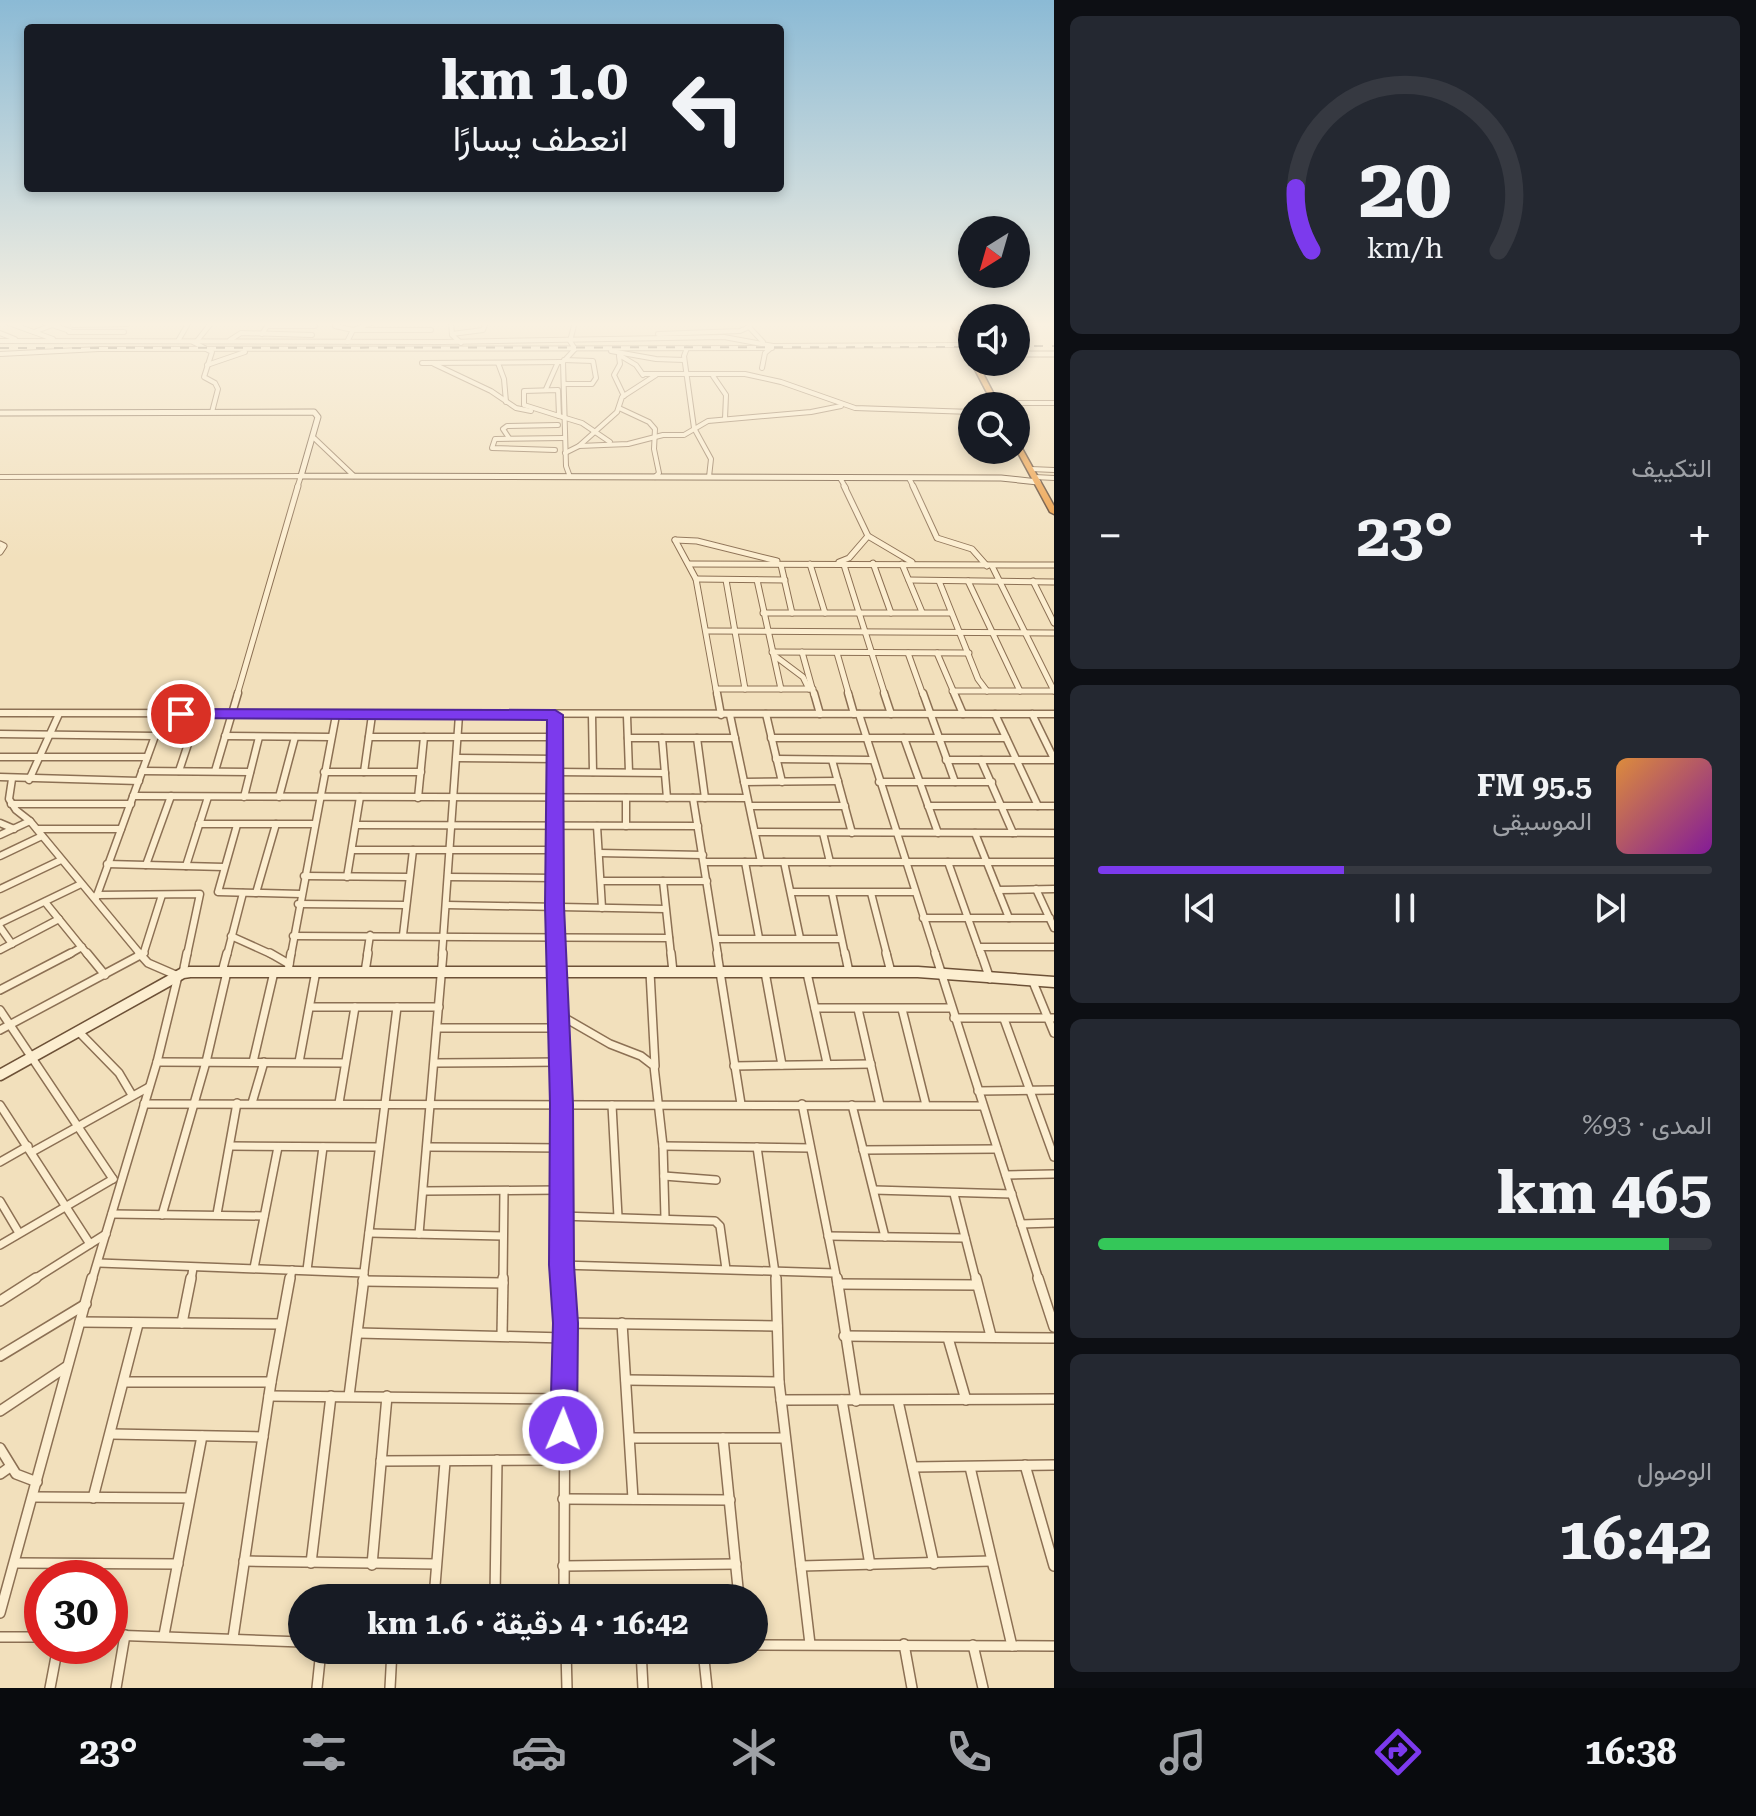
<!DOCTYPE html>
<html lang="ar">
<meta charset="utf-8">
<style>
body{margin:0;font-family:"Roboto Serif",Vazirmatn,serif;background:#242831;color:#f1f3f6;direction:rtl;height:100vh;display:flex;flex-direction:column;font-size:30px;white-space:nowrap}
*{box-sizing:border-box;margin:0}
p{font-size:26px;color:#9ea1a6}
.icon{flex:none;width:44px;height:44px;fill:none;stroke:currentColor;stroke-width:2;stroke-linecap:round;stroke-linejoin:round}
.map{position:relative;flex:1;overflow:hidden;direction:ltr}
.panel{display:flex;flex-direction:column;gap:16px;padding:16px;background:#0d0f14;width:702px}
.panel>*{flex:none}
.hud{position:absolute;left:24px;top:24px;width:760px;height:168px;border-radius:8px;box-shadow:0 4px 12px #0003;direction:rtl;background:#171b24;color:#f1f3f6;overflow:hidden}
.needle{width:52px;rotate:217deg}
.controls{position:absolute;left:958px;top:216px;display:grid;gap:16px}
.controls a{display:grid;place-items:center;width:72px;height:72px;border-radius:50%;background:#171b24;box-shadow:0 4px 12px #0003;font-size:40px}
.speed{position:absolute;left:24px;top:1560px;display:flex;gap:16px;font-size:40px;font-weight:700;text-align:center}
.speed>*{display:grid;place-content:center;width:104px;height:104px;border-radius:50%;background:#171b24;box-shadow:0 4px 12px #0003;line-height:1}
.speed .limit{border:12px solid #d22;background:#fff;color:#111}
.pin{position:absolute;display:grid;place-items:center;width:68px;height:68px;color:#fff;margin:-34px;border:4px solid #fff;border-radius:50%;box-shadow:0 2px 8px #0007}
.me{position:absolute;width:88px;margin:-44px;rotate:1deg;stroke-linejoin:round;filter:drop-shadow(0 0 6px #0008)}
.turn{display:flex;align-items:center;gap:28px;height:168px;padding:0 24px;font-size:36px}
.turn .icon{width:104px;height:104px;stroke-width:2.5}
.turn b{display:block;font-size:56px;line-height:68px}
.big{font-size:60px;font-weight:700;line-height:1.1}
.panel .card{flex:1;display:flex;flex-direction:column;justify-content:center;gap:12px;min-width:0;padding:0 28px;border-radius:12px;background:#242831}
.panel .dial{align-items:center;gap:0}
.dial svg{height:208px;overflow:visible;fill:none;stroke:#363941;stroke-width:7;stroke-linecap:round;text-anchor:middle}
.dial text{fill:#f1f3f6;stroke:none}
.song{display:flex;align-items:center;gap:24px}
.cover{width:96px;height:96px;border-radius:12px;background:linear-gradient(135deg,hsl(30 70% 55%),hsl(290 70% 35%))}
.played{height:8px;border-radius:4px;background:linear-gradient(90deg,#7c3aed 40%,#363941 40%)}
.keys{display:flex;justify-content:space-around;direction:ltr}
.heat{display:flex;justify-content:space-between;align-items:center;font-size:44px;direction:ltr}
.charge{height:12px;border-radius:6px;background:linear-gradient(90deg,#34c759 93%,#363941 0)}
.trip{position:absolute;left:288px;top:1584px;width:480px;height:80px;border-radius:40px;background:#171b24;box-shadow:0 4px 12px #0003;font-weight:700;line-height:80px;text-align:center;direction:rtl}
.tab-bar{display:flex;height:128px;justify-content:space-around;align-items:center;background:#090b0e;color:#9ea1a6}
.tab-bar .icon{width:56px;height:56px}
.tab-bar .active{color:#7c3aed}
.tab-bar b{font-size:36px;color:#f1f3f6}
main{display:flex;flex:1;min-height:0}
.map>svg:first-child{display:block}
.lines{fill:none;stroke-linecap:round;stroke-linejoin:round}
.street-far4-casing{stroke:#8c7054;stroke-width:6}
.street-far3-casing{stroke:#8c7054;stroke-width:7}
.street-far2-casing{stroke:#8c7054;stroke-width:9}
.street-far1-casing{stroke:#8c7054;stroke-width:10}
.street-casing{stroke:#8c7054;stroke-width:12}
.secondary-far1-casing{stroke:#6d5137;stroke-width:7}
.secondary-casing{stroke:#6d5137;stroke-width:13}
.highway-casing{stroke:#583e29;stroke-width:3}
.street-far4{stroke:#fceed0;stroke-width:4}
.street-far3{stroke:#fceed0;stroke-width:5}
.street-far2{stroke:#fceed0;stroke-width:6}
.street-far1{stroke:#fceed0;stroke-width:7}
.street{stroke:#fceed0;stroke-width:9}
.secondary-far1{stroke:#fceed0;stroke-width:5}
.secondary{stroke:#fceed0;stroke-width:10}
.highway{fill:#ec9c42;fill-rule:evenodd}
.rail{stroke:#39281a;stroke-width:2;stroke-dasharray:9 9;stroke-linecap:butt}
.route{fill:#7c3aed;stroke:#51269a;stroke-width:2}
</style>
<main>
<section class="panel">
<div class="card dial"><svg viewBox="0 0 100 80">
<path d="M14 69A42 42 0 1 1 86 69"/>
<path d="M14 69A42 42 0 0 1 8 45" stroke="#7c3aed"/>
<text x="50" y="56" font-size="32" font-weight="700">20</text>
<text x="50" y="72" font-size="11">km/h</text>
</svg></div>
<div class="card"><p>التكييف</p>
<div class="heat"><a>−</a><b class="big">23°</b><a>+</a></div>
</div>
<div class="card">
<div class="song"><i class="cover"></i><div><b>95.5 FM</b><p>الموسيقى</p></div></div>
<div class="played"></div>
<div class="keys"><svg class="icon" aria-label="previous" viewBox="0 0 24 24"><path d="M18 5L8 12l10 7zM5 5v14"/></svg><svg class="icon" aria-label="pause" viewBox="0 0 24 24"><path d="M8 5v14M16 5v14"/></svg><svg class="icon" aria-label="next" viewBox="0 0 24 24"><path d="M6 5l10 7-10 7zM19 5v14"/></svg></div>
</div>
<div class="card"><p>المدى · 93%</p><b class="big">465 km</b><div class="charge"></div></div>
<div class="card"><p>الوصول</p><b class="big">16:42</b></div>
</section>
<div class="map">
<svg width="1054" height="1688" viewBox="0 0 1054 1688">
<rect width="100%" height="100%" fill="#f2e0bc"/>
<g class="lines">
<g class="street-far4-casing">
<g id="street-far4">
<path d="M6 322 53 339"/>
<path d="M43 322 70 331"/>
<path d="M451 322 452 335 461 343"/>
<path d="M73 325 127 324"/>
<path d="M335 326 353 330H431"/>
<path d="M749 327 763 342"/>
<path d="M34 332 60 322"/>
<path d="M69 332H124"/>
<path d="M0 333 15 339"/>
<path d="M262 334 267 326H315"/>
<path d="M452 334 483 330 486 322"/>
<path d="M658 334 740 331 749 327 751 322"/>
<path d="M230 340 241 333 312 335"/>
<path d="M0 341 444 342 724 337 773 346 964 345"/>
<path d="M178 341 189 322"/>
<path d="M197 341 212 322"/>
<path d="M193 342 212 352 204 377 215 383 218 389 212 412"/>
<path d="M347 342 353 330 374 322"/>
<path d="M687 348 684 356 694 428 711 459 709 477"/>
<path d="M611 351 656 359 684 360"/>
<path d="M0 354 99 349 772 348"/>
<path d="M619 355 636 365 643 375"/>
<path d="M619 356 620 364 614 375 624 396"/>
<path d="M564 360 593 361 596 378 592 384H564"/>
<path d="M422 363 563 362"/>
<path d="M498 363 504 379 506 402"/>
<path d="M434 364 491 391 516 408 531 411"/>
<path d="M207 365 245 352"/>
<path d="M762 368 765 353 772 347"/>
<path d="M643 374H745L781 382 855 408 972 412"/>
<path d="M713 376 726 395 725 419"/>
<path d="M546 389 558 362"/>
<path d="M558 390 559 416 524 405V391Z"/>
<path d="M995 403H1054"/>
<path d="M619 408 649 422 655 429 654 449 659 473 655 477"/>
<path d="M559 416 582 423 610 442"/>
<path d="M313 437 354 476"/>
<path d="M509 438 503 429 507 426 558 425"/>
<path d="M579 446 617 412 622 397 656 375"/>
<path d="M555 450 492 448 495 439 564 438"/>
<path d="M565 453 579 446 628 444 663 435H684L708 421 811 412 841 406"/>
<path d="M1031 469 1054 470"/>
<path d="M0 477 301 476 297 488"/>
<path d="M570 477 566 466 563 362 575 349 570 341 575 322"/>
<path d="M1035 477 1054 478"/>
<path d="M840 478 846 488"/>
<path d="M909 478 914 488"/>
</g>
</g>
<g class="street-far3-casing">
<g id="street-far3">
<path d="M844 486 868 536 912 562"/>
<path d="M913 486 937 538 972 549 987 566"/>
<path d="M675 540 696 579 717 695"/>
<path d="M675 540 697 541 777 561"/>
<path d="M0 544 4 546 0 552"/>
<path d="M839 562 849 558 868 536"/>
<path d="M873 563 891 613"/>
<path d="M689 564 1054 565"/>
<path d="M810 564 825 613"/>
<path d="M902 564 922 612"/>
<path d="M781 565 792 613"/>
<path d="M844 565 885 695"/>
<path d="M992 566 1054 691"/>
<path d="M696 579 785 580"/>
<path d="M726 580 745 689"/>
<path d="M757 580 781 689"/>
<path d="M909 580 1054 582"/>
<path d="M939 581 978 679 987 691"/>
<path d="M968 581 1020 691"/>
<path d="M1033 581 1054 623"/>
<path d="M763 613H951"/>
<path d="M707 631 1054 633"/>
<path d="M772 652 969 653"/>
<path d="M802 652 814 695"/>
<path d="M837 653 849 695"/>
<path d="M908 653 923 695"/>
<path d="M937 653 955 695"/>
<path d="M775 656 803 677 809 689"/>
<path d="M716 689H813"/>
<path d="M952 691H1054"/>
<path d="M237 695 298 486"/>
</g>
</g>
<g class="street-far2-casing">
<g id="street-far2">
<path d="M717 693 721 715"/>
<path d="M814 693 820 714"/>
<path d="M848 693 854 714"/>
<path d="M884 693 891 714"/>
<path d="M923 693 955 782"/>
<path d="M954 693 963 714"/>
<path d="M0 713 1054 714"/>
<path d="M766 714 782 782"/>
<path d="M859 714 936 955"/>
<path d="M995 714 1038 806"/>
<path d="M1032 714 1054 759"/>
<path d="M555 715 556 955"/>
<path d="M592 715 593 772"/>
<path d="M730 715 761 862"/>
<path d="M627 716 629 772"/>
<path d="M0 734 155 736"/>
<path d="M225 736 331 737"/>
<path d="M369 737H555"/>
<path d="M628 738H735"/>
<path d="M662 738 667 798"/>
<path d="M697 738 705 798"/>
<path d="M771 738H1006"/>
<path d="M904 738 938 833"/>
<path d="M0 757H147"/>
<path d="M457 758 556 759"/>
<path d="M776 759 871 760"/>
<path d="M832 760 852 833"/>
<path d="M946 760H1054"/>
<path d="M981 760 1013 833"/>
<path d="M142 771 250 772"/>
<path d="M179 771 198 714"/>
<path d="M215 771 238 693"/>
<path d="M324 772H421"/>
<path d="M364 772 372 715"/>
<path d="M556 772 665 773"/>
<path d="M0 777 139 781"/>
<path d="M12 779 9 799 16 810 30 821 141 955"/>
<path d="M29 780 59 714"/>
<path d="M744 782 838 781"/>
<path d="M879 782H992"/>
<path d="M133 796 747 798"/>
<path d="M244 797 259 737"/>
<path d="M279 797 295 737"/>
<path d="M418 798 424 737"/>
<path d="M626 798V826"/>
<path d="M693 798 718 955"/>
<path d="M11 804H131"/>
<path d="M750 806H845"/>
<path d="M928 806H1054"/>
<path d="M0 823 14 829"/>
<path d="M199 824H315"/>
<path d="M237 825 218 892 301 894"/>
<path d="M356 825 698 826"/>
<path d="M597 826 602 908"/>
<path d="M37 829H121"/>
<path d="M755 832 1054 833"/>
<path d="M823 833 830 862"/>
<path d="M975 833 1009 918"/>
<path d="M0 835 30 821"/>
<path d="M352 850H555"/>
<path d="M599 853 703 855"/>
<path d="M0 856 42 836"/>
<path d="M704 862H1054"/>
<path d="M745 862 759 938"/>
<path d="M784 862 800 938"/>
<path d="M948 862 981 955"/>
<path d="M107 864 224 867"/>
<path d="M146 865 171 796"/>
<path d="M186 866 208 797"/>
<path d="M304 876 409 877"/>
<path d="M347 877 360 797"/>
<path d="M448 877 555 878"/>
<path d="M601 881H707"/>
<path d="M663 881 671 955"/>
<path d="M0 889 61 860"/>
<path d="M1036 889 1054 928"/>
<path d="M998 890 1054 889"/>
<path d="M791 892H915"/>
<path d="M256 893 276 824"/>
<path d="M832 893 845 955"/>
<path d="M871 893 887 955"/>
<path d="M97 895 200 894 187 955"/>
<path d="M96 898 163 714"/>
<path d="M45 902 88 955"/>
<path d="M298 904 406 905"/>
<path d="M447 905 665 909"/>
<path d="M923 918H1050"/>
<path d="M0 923 81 884"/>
<path d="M0 927 12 944"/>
<path d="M403 935 413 850"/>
<path d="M231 936 273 955"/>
<path d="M293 936 669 938"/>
<path d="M716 939H841"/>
<path d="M979 947H1054"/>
<path d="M0 950 59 919"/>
<path d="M68 955 82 947"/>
<path d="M143 955 162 895"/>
<path d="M227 955 243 893"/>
<path d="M291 955 336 715"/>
<path d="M367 955 370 935"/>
<path d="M442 955 459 715"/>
</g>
</g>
<g class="street-far1-casing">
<g id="street-far1">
<path d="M87 953 105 975"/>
<path d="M270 953 289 964"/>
<path d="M556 953 562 1104V1280"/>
<path d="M671 953 673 972"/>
<path d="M717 953 741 1104"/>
<path d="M845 953 849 972"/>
<path d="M886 953 891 972"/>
<path d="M935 953 1039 1280"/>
<path d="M981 953 990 979"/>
<path d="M288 971 291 953"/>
<path d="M222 972 227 953"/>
<path d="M365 972 368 953"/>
<path d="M650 972 655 1066"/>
<path d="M765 972 782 1065"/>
<path d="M183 973 187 953"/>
<path d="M807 973 827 1063"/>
<path d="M1033 982 1054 1033"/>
<path d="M0 990 71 953"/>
<path d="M310 1007H439"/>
<path d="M815 1008H951"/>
<path d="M858 1009 880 1105"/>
<path d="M902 1009 926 1105"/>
<path d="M0 1010 113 1179"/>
<path d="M558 1014 610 1044 641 1056 654 1066 663 1146 665 1218"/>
<path d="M954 1018H1054"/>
<path d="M1004 1019 1054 1157"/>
<path d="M437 1028H559"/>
<path d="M0 1030 144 953"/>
<path d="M79 1032 119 1073 132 1095"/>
<path d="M157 1062 345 1063"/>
<path d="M253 1062 274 972"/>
<path d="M299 1062 316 971"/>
<path d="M435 1063 561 1062"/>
<path d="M734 1066 871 1064"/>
<path d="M978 1091 1054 1090"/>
<path d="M252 1103 264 1062"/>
<path d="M339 1103 355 1007"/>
<path d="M144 1104 983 1106"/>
<path d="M802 1104 837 1280"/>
<path d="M0 1105 90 1244"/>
<path d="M612 1105 618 1217"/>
<path d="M852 1105 885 1237"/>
<path d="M230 1146 378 1147"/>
<path d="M663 1146 810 1148"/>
<path d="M428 1147 561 1148"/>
<path d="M757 1147 776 1280"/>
<path d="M863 1150 997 1149"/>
<path d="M32 1152 149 1087"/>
<path d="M0 1162 28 1146"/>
<path d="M1006 1175 1054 1174"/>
<path d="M664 1176 716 1180"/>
<path d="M874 1190 1012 1194"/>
<path d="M425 1191 560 1190"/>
<path d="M954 1194 976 1280"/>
<path d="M0 1201 19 1233"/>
<path d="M112 1214 264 1216"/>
<path d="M217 1214 237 1103"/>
<path d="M162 1215 206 1062 227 972"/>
<path d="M561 1216 715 1221 720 1226 726 1269"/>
<path d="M1021 1224 1054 1223"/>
<path d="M369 1233 503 1236"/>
<path d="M419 1234 443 953"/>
<path d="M828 1236 965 1238"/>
<path d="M0 1245 113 1179"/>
<path d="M99 1263 364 1273"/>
<path d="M561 1265 835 1273"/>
<path d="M254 1268 278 1147"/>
<path d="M307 1270 323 1147"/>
<path d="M33 1280 106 1234"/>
<path d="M92 1280 157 1062 178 976 148 963 139 953"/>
<path d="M191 1280 193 1268"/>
<path d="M290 1280 292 1270"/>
<path d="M363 1280 397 1007"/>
<path d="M503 1280 504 1191"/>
</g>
</g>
<g class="street-casing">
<g id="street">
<path d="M562 1278 565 1323 564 1598"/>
<path d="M776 1278 779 1382 810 1644"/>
<path d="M837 1278 856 1401"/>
<path d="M976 1278 991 1336"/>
<path d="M1038 1278 1054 1327"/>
<path d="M363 1281 503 1283"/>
<path d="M838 1284 977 1285"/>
<path d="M0 1301 36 1278"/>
<path d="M80 1322 281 1324"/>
<path d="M182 1323 191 1278"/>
<path d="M565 1323 777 1326"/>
<path d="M622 1323 633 1499"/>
<path d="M358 1333 565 1338"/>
<path d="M502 1336 503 1278"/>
<path d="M844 1336 1054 1338"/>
<path d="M948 1338 966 1400"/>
<path d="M0 1356 86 1304"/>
<path d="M626 1380 779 1382"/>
<path d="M125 1382H271"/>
<path d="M269 1396 564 1399"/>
<path d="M349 1396 364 1278"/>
<path d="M781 1400 1054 1399"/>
<path d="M842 1400 870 1565"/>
<path d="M898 1401 934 1564"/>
<path d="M0 1411 66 1367"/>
<path d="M111 1434 263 1437"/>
<path d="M630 1438H784"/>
<path d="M723 1438 739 1598"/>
<path d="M0 1448 16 1474 37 1482"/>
<path d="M381 1461 563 1460"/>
<path d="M1025 1465 1054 1566"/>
<path d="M913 1467 1054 1465"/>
<path d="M970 1467 1012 1646"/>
<path d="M0 1474 10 1467"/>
<path d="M33 1497 189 1498"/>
<path d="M93 1498 138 1324"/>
<path d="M563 1499 730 1500"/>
<path d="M244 1561 436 1564"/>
<path d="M16 1563 178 1564"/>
<path d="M311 1563 331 1396"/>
<path d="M372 1565 387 1396"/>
<path d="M563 1566 736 1564"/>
<path d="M801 1566 991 1561"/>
<path d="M434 1598 445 1462"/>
<path d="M495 1598 497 1460"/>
<path d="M0 1613 92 1278"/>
<path d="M110 1635 302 1642"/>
<path d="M164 1635 202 1436"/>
<path d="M0 1637H42"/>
<path d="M233 1638 271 1382 290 1278"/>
<path d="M904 1644 912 1688"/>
<path d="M754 1645 1054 1646"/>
<path d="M973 1645 983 1688"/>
<path d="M566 1650 567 1688"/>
<path d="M641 1650 643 1688"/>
<path d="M703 1650 707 1688"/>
<path d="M50 1688 58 1646"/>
<path d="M116 1688 125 1635"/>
<path d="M317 1688 321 1650"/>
<path d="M390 1688 392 1650"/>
</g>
</g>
<g class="secondary-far1-casing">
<g id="secondary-far1">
<path d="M1016 354H1054"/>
<path d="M0 413 314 412 318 417 301 476 1001 478 1038 482"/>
</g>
</g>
<g class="secondary-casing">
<path id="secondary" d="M0 1075 183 973 190 972H918L1054 982"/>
</g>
<g class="highway-casing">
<g id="highway">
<path d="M950 322H956L972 353V360L969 358Z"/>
<path d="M972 361 977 362 1000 406H994L971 362Z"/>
<path d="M1016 441 1019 443 1054 506V514L1050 512 1016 449Z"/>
</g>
</g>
<use href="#street-far4" class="street-far4"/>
<use href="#street-far3" class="street-far3"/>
<use href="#street-far2" class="street-far2"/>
<use href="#street-far1" class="street-far1"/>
<use href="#street" class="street"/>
<use href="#secondary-far1" class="secondary-far1"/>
<use href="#secondary" class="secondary"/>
<use href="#highway" class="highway"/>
<g class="rail">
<path d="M1016 346H1054"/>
<path d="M0 348 972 347"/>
</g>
</g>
<linearGradient id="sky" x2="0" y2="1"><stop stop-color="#8bbad5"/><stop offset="0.58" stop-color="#f9f1e1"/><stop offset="1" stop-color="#f9f1e1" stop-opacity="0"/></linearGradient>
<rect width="1054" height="559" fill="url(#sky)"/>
<path class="route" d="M181 709 555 710 563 715 564 906 573 1104 574 1265 578 1323 577 1430 573 1439 563 1443 554 1439 550 1430 553 1323 549 1265 550 1104 545 906 547 720 175 718 173 714Z"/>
</svg>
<div class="controls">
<a><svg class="needle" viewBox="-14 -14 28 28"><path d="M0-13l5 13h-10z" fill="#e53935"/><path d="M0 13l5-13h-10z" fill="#9ea1a6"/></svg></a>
<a><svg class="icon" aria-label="sound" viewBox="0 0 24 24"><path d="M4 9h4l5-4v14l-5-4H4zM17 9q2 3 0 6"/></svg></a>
<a><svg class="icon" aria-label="search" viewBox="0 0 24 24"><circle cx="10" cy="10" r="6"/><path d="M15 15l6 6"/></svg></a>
</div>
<div class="speed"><div class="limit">30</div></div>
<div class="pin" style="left:181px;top:714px;background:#d93025"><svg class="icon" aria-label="arrive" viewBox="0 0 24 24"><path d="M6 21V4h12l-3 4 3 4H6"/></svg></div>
<svg class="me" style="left:563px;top:1430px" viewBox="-20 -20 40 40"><circle r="17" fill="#7c3aed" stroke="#fff" stroke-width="3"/><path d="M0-11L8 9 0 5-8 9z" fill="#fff"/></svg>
<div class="trip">16:42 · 4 دقيقة · 1.6 km</div>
<div class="hud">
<div class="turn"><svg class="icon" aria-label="left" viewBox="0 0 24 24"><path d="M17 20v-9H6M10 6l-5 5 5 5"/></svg><div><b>1.0 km</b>انعطف يسارًا</div></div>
</div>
</div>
</main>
<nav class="tab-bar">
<b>16:38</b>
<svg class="icon active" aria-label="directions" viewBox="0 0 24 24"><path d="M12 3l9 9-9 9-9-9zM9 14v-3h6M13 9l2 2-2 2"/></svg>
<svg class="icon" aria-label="music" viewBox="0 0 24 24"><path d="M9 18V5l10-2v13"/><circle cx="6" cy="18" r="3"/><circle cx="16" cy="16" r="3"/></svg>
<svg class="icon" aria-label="phone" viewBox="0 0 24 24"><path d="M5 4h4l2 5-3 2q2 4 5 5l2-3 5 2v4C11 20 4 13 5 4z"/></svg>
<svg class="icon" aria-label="climate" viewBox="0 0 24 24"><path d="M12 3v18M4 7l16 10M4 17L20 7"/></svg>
<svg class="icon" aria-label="car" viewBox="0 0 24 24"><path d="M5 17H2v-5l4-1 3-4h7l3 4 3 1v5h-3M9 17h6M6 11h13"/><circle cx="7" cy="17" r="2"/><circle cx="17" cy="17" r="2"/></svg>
<svg class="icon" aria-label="filters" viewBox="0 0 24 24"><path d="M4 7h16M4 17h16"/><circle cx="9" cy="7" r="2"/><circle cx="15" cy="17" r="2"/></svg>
<b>23°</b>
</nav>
